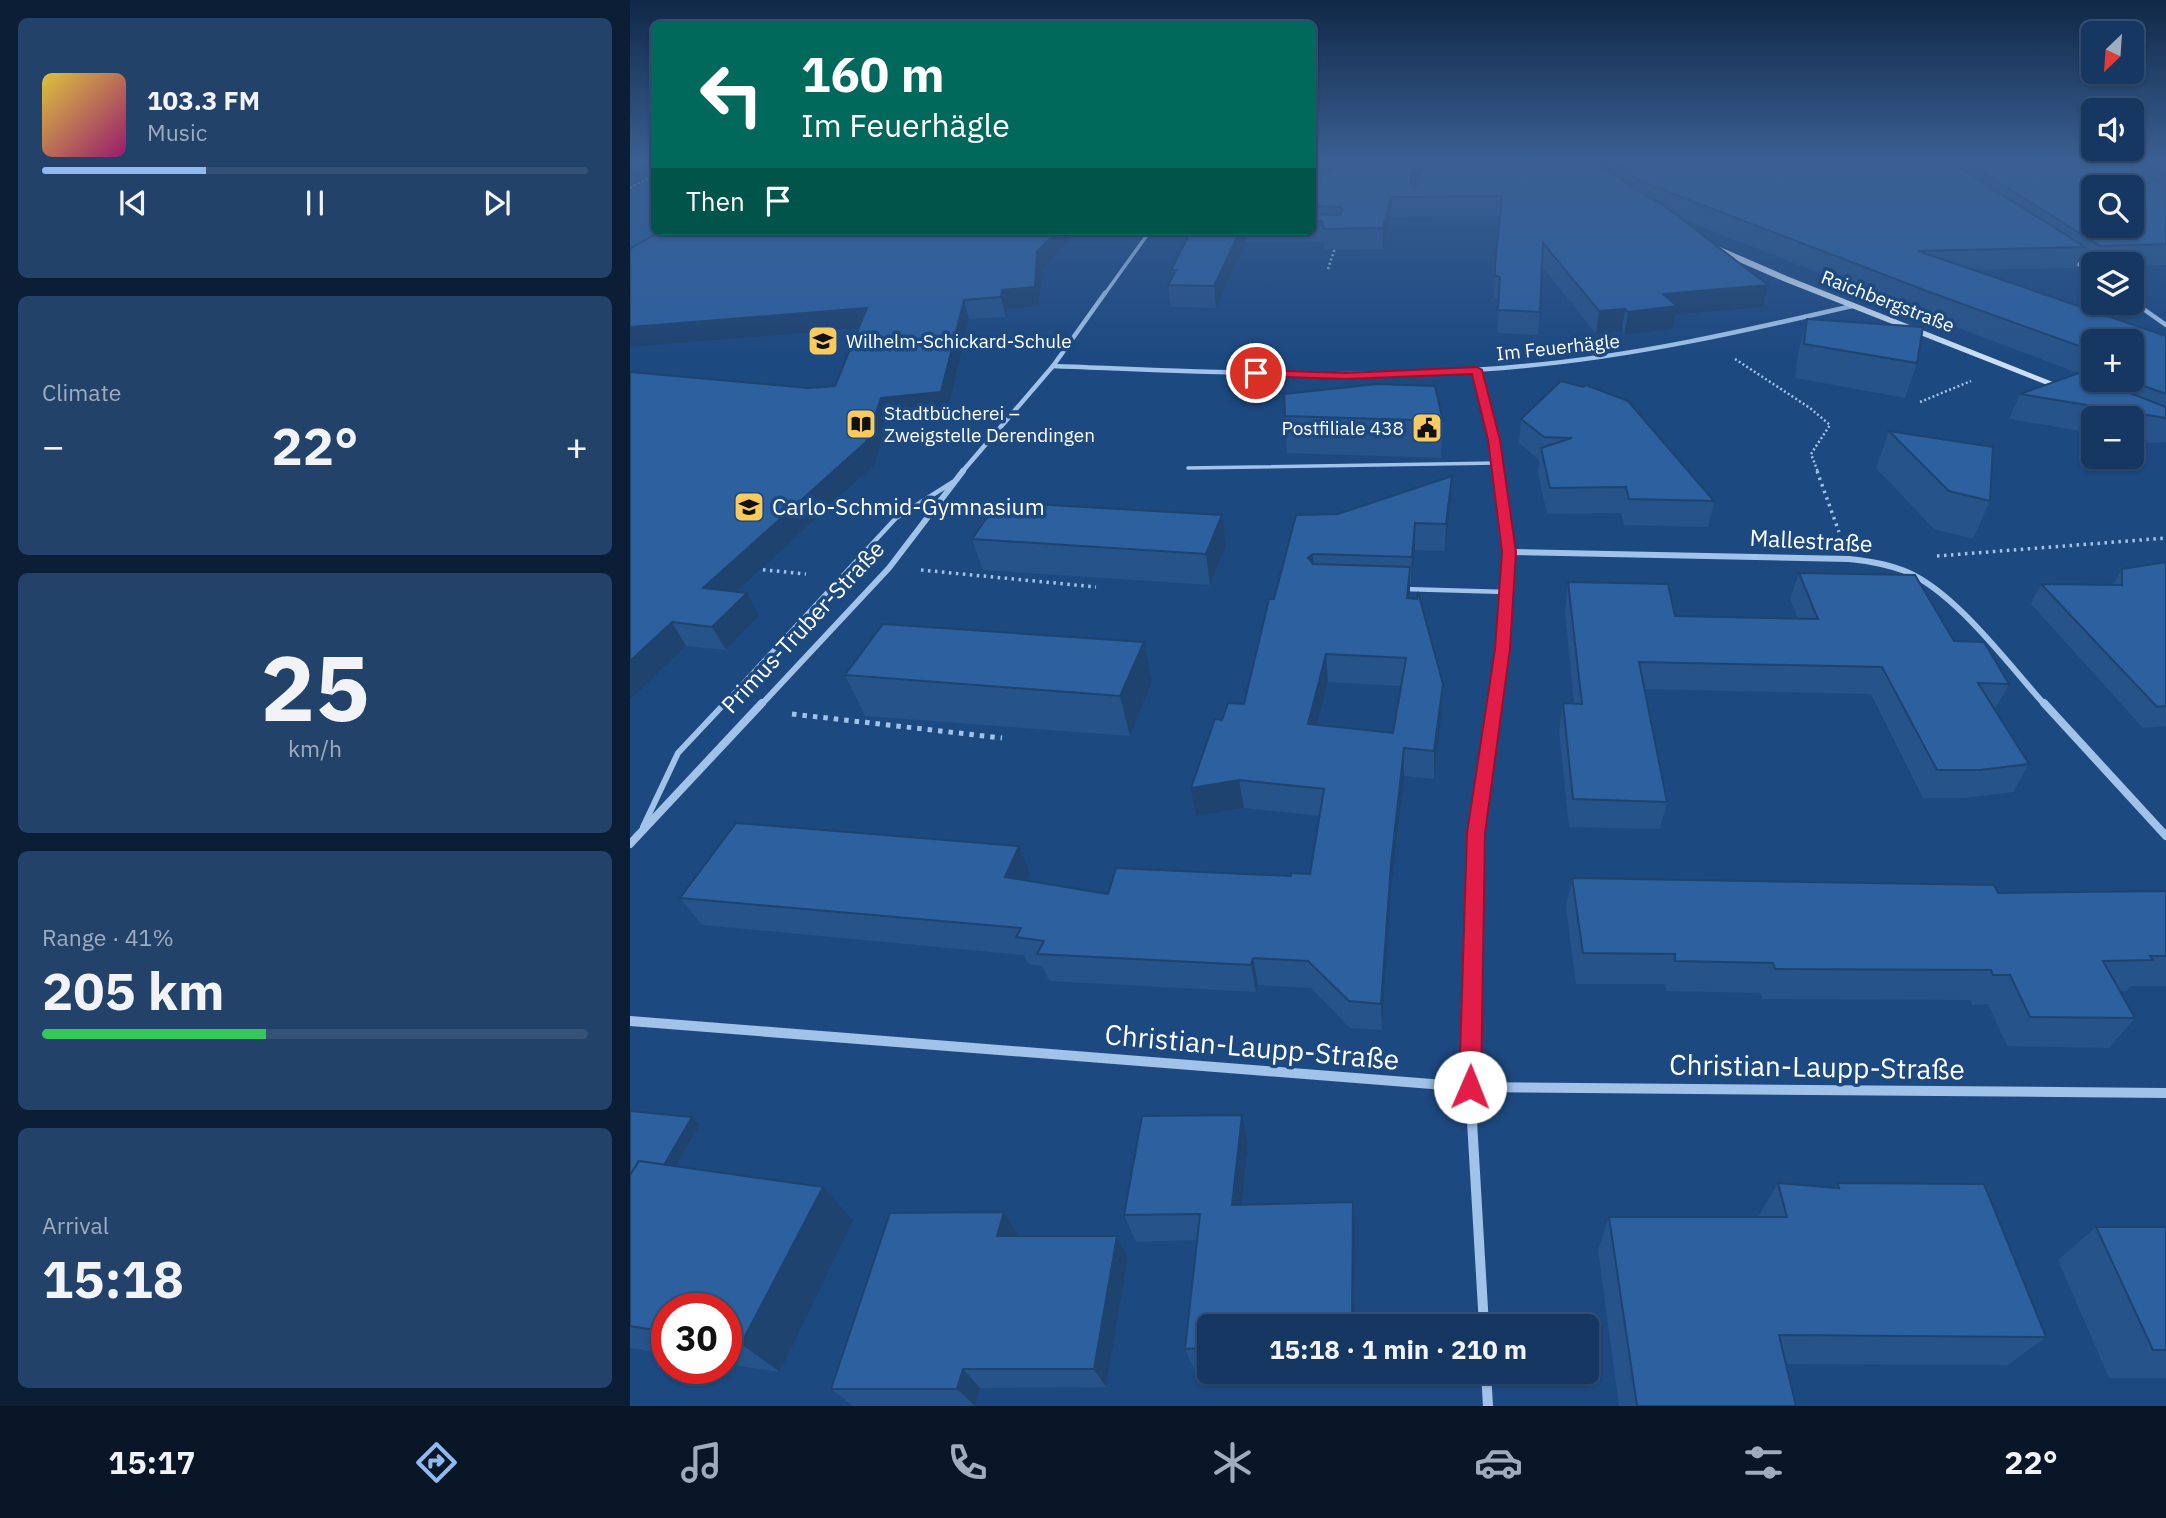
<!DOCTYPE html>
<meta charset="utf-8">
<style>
body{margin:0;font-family:"IBM Plex Sans",sans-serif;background:#23426a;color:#f1f3f6;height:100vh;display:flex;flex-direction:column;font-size:26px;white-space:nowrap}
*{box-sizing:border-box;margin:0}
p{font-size:23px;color:#9eacbd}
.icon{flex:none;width:38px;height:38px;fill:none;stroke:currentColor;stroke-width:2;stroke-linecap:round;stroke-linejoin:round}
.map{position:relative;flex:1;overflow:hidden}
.drawer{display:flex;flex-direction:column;gap:18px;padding:18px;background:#0c1e35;width:630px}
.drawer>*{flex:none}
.top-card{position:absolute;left:21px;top:21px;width:665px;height:214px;border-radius:10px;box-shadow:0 2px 5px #0004,0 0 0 2px #355176;background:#00695c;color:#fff;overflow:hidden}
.needle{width:46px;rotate:205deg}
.fabs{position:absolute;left:1451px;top:21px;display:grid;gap:14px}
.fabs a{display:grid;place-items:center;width:63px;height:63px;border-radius:10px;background:#163761;box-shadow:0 2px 5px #0004,0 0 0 2px #355176;font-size:35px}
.speed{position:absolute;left:21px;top:1293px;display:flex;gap:14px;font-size:35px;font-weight:700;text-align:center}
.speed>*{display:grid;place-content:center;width:91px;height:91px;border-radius:50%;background:#163761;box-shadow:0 2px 5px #0004,0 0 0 2px #355176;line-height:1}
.speed .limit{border:10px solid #d22;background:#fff;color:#111}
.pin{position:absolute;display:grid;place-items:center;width:60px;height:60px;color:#fff;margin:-30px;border:4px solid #fff;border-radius:50%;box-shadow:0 2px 7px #0007}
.me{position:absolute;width:77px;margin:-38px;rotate:1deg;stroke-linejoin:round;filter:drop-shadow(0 0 5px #0008)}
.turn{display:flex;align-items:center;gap:24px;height:147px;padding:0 35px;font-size:32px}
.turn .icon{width:91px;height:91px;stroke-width:2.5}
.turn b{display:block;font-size:49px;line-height:60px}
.then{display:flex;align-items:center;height:66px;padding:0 35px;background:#0003;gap:14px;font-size:26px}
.big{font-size:52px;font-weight:700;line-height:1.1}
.drawer .tile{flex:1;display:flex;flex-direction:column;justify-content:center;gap:10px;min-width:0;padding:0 24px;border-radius:10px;background:#23426a}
.drawer .dial{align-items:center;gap:0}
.dial b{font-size:91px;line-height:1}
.song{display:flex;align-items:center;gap:21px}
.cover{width:84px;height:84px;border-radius:10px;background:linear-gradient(135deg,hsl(50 70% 55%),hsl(320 70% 35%))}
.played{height:7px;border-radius:4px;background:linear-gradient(90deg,#90b9f0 30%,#355176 30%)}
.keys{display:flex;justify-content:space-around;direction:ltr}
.heat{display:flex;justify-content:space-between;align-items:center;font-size:38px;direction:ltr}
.charge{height:10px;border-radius:5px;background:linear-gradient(90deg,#34c759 41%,#355176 0)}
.trip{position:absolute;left:567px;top:1314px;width:402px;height:70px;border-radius:10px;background:#163761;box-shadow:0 2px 5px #0004,0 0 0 2px #355176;font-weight:700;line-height:70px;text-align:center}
.menu{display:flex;height:112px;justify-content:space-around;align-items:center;background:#091627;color:#9eacbd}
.menu .icon{width:49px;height:49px}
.menu .current{color:#90b9f0}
.menu b{font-size:32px;color:#f1f3f6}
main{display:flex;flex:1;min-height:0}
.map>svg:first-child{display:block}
.green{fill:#265b99}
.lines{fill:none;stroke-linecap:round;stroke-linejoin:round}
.path-far2{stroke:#a1c2e9;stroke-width:2.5;stroke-dasharray:2 2.5;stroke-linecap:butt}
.path-far1{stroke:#a1c2e9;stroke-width:3.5;stroke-dasharray:2.5 4.5;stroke-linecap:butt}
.path{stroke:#a1c2e9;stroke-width:5;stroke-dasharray:4.5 6;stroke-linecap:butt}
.lane-far3{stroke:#a1c2e9;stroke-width:2.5}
.lane-far2{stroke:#a1c2e9;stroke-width:3.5}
.lane-far1{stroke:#a1c2e9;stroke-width:4.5}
.lane{stroke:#a1c2e9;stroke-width:6}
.street-far4{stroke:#a1c2e9;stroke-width:3.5}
.street-far3{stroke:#a1c2e9;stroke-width:4.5}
.street-far2{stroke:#a1c2e9;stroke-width:6}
.street-far1{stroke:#a1c2e9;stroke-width:8}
.street{stroke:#a1c2e9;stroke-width:10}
.secondary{fill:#ccdff7;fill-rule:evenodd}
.wall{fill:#265389;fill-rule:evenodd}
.shaded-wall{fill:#1f436f}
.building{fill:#2c609f;stroke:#1f436f;stroke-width:2;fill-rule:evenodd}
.route{fill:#e11d48;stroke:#92132f;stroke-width:2}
.labels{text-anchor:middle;stroke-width:7;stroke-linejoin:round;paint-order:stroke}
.far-street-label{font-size:19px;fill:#fff;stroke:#1d4981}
.far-poi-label{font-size:19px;fill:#fff;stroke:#1d4981;text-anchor:start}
.poi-label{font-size:23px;fill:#fff;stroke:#1d4981;text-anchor:start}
.street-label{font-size:23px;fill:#fff;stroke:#1d4981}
.near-street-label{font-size:28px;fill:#fff;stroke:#1d4981}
</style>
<main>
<section class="drawer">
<div class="tile">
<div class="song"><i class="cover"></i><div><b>103.3 FM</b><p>Music</p></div></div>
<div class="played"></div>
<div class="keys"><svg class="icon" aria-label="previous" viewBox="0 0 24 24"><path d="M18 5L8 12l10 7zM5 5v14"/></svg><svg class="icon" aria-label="pause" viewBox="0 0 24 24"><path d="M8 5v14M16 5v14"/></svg><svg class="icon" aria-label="next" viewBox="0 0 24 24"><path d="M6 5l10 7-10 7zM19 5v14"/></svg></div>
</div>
<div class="tile"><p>Climate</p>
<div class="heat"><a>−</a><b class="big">22°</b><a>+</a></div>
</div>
<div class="tile dial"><b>25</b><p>km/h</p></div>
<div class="tile"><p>Range · 41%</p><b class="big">205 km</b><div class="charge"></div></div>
<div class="tile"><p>Arrival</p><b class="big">15:18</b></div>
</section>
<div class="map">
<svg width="1536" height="1406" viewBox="0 0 1536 1406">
<rect width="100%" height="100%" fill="#1d4981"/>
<path class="green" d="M24 179V231H47L0 258V191Z"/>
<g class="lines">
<g class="path-far2">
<path d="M0 188 24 175"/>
<path d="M698 269 706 245"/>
<path d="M1105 359 1180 408 1200 425 1181 454 1188 472"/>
<path d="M1290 402 1341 381"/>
<path d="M255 430 330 435"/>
</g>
<g class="path-far1">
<path d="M1187 471 1209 532"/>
<path d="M1307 556 1536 538"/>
<path d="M126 569 176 574"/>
<path d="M291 570 466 587"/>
</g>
<path class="path" d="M162 714 372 738"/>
<path class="lane-far3" d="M787 190 790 176"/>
<path class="lane-far2" d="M558 468 867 463"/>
<g class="lane-far1">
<path d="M774 589 876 592"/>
<path d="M93 705 266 518 323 482"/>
</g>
<path class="lane" d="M13 827 48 753 95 703"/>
<g class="street-far4">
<path d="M1442 260 1463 274"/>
<path d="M474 295 520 231"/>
</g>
<g class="street-far3">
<path d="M1502 301 1536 325"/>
<path d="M423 366C580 372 738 381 894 366 1005 356 1114 331 1222 306"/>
<path d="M847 370 868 472"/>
<path d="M332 472 423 366 475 293"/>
</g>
<g class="street-far2">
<path d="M879 552 1219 559C1239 561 1258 564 1277 572 1326 593 1378 664 1415 705"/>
<path d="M131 705 259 568 333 471"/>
<path d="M864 705 879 552 868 471"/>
</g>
<g class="street-far1">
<path d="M1414 703 1536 836"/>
<path d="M0 844 132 703"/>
<path d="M841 1009 846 833 864 703"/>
</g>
<g class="street">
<path d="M841 1007 840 1087 854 1326"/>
<path d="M0 1021 840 1087 1536 1093"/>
<path d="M856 1372 858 1406"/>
</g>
<path class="secondary" d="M1077 244H1083L1159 277 1443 390 1435 392 1153 281 1077 248Z"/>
</g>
<g class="wall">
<path d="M682 159H1536V265L1502 266V264H1463V267H1461L1449 260 1446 268 1345 270 1536 336V442L1517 443 1502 440V418H1463V433L1379 419 1390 394 1448 373 1294 315 1050 218 1138 285 1133 307 1046 315 1043 329 994 335 992 331 966 334 912 266 908 335 867 333 869 299 864 298V286L870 216 761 217 753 249 695 250 693 242H616L586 308 541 307 538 285 542 278 541 270 561 231H682ZM785 172H791L788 184 784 187ZM1463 341H1502V380H1463Z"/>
<path d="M31 231H443L444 234 412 270 409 306 377 309 376 317 339 319 318 412 258 418 245 464 107 592 129 616 96 650 56 646 0 700V372L178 388 205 386 228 328Z"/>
<path d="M1177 319 1287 363 1275 398 1165 378 1168 353Z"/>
<path d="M931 381 1084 501 1078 527 994 525 991 513 917 514 908 473 909 460 889 443 891 419Z"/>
<path d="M655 416 813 421 811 458 657 453Z"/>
<path d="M1259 431 1360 501 1343 539 1304 529 1246 468Z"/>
<path d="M821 502 815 551 785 550 781 584H780V599L813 684 812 711 804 779 774 776 761 892 752 1030 720 1028 681 988 628 985 626 992 419 981 412 966 398 964 394 955 72 925 50 898 400 874 397 881 478 894 680 874 690 816 614 808 566 816 592 720 614 704 644 599 708 514ZM698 682 771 686 763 733 687 725Z"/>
<path d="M342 539 596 546 580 585 353 570Z"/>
<path d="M1536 562V726L1513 728 1401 604 1411 584 1483 585 1492 569Z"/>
<path d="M1169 573 1324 641 1379 684 1365 709 1399 764 1383 792 1334 798H1293L1241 694 1014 689 1037 802 1030 829 939 827 929 731 933 703 944 704 935 609 938 582 1045 616 1168 619 1160 599Z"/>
<path d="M215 675 522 682 500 736 235 716Z"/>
<path d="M942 878 1368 893 1536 891V986H1500L1497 991H1490L1505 1018 1479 1048 1377 1046 1358 1004 1342 1005 1340 1000 1132 999 1130 993 1036 991 1035 984H946L936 908Z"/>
<path d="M0 1111 62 1117 70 1125 45 1166 223 1221 150 1372 96 1364V1309H37V1354L0 1348Z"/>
<path d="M618 1144 612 1204 725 1229 724 1326H579V1371H565L555 1349 567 1240 506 1242 494 1215Z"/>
<path d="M1148 1183 1204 1187 1207 1183 1416 1337 1378 1365 1156 1364 1166 1406H989L968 1250 979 1217H1128Z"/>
<path d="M374 1212 388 1234V1236H487L498 1258 476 1387 350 1388 345 1406H223L201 1389Z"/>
<path d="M1466 1227H1536V1378H1479L1428 1260Z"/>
</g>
<g class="shaded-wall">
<path d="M702 161 703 180 682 190V171Z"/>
<path d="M785 162V181L781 197 780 183Z"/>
<path d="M761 197V217L753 249V228Z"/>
<path d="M427 231H443L444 234 412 270 409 306 377 309 376 317 371 297 372 290Z"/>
<path d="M610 231H615L616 242 586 308 584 286Z"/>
<path d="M1138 285 1133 307 1046 315 1043 329 994 335 998 312 1033 294Z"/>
<path d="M334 300 339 319 318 412 258 418 245 464 86 611 73 588 251 398Z"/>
<path d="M237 308 243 327 0 347V327Z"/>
<path d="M995 309 992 331 966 334 969 311Z"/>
<path d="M822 476 821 502 815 551 816 524Z"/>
<path d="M592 515 596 546 580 585 576 554Z"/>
<path d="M785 523V550L781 584 782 557Z"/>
<path d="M683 554 685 581 678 558Z"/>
<path d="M780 567V594L777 626V598Z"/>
<path d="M117 593 129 616 96 650 82 627Z"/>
<path d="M42 622 56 646 0 700V661Z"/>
<path d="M514 642 522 682 500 736 490 696Z"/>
<path d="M696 654 698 682 680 752 678 724Z"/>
<path d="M813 684 812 711 804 779V751Z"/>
<path d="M774 748V776L761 892 752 1030 751 1004 761 864Z"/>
<path d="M609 780 614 808 566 816 561 788Z"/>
<path d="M389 846 400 874 386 904 375 877Z"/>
<path d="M623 958 628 985 626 992 621 965Z"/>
<path d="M612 1115 618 1144 609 1231 602 1205Z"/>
<path d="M62 1117 70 1125 34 1185 26 1178Z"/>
<path d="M193 1187 223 1221 150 1372 111 1344Z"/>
<path d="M723 1202 725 1229 724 1326H722Z"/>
<path d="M374 1212 388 1234 382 1258 367 1236Z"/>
<path d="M487 1236 498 1258 476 1387 464 1369Z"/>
<path d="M333 1369 350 1388 345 1406 327 1389Z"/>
</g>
<g class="building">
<path d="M858 159H964L1008 191 1032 204 1138 285 1033 294 1047 306 998 312 995 309 969 311 913 243 910 312 868 310 870 277 865 276V265L872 196 761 197 753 228 694 229 692 221 682 222V214L710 215 713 210 710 207 682 206V178L702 172 713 161 785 162 780 183 784 187 788 184 793 162 854 163Z"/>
<path d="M979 159H1316L1455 247 1288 251 1536 336V394L1498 380H1502V341H1463V351L1302 293 1010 181Z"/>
<path d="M1332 159H1485L1536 186V244L1470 246ZM1463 187H1502V226H1463Z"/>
<path d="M1502 159H1536V176Z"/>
<path d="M682 160 702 161 698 166 682 171Z"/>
<path d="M31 231H427L407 252 405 287 372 290 371 297 334 300 311 392 251 398 236 442 73 588 117 593 82 627 42 622 0 661V372L178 388 205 386 237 308 0 327V249Z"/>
<path d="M561 231H610L584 286 538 285 546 270H541Z"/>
<path d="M1177 319 1293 327 1287 363 1174 344Z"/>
<path d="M1449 373 1463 378V380H1467L1536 407V418L1390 394Z"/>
<path d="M931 381 953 387 956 385 998 401 1084 501 999 499 996 487 920 488 911 448 942 438 914 437 891 419Z"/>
<path d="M747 384 805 386 813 421 655 416 654 394Z"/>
<path d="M1259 431 1363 447 1360 501 1319 491Z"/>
<path d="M822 476 816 524 785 523 782 557 683 554 678 558 683 564 780 567 777 598 787 599 788 592 813 684 804 751 774 748 761 864 751 1004 719 1001 678 961 623 958 621 965 407 954 414 941 386 937 391 928 50 898 106 823 389 846 375 877 478 894 486 868 661 876V873L680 874 694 789 609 780 561 788 585 719 592 720 598 703 614 704 639 599H644L666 515 708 514ZM696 654 776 658 763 733 678 724Z"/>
<path d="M368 502 592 515 576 554 342 539Z"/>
<path d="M1536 562V706L1527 707 1411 584 1492 585V569Z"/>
<path d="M1169 573 1285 575 1324 641 1354 642 1379 684 1348 683 1399 764 1350 770H1307L1252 667 1009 662 1037 802 943 799 933 703 952 704 938 582 1038 584 1045 616 1188 619Z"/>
<path d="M253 624 514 642 490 696 215 675Z"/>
<path d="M942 878 1364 885 1368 893 1536 891V956H1520L1523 960 1473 961 1505 1018 1400 1017 1380 975H1363L1361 970 1145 969 1143 963 1045 961V954L953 953Z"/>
<path d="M0 1111 62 1117 34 1165 9 1161 0 1175Z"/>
<path d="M612 1115 602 1205 723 1202 722 1326H579V1348L555 1349 570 1214 494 1215 512 1116Z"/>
<path d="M9 1161 193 1187 111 1344 96 1341V1309H37V1332L0 1326V1175Z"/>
<path d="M1148 1183 1209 1188 1207 1183 1354 1184 1416 1337 1149 1335 1166 1406H1007L979 1217H1157Z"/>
<path d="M374 1212 367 1236H487L464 1369H333L327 1389H201L260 1213Z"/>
<path d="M1466 1227H1536V1350H1523Z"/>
</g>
<linearGradient id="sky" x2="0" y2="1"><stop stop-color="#102847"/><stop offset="0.45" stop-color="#3a5f92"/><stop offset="1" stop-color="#3a5f92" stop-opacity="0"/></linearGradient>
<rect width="1536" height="356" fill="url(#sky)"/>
<path class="route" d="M847 367 852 370 870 440 886 552 880 649 855 833 851 1087 848 1094 840 1097 832 1094 829 1087 837 833 865 649 872 552 858 440 842 374 716 379 626 376 621 373 626 370 716 373Z"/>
<defs>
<g id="school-square" transform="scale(1.575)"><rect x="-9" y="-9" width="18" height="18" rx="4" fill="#f9cb5f" stroke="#1d4981"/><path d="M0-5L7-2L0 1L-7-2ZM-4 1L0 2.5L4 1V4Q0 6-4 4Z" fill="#111"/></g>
<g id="library-square" transform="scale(1.575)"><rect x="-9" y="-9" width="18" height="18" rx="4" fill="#f9cb5f" stroke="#1d4981"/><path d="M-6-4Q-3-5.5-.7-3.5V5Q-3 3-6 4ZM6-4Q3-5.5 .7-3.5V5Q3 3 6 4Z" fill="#111"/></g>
<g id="civic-square" transform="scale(1.575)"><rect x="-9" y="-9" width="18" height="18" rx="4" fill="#f9cb5f" stroke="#1d4981"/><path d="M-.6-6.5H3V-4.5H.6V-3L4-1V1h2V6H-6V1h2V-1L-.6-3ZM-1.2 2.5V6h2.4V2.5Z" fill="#111"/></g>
</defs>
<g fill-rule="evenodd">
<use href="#school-square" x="193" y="341"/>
<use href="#library-square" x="231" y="424"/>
<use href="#civic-square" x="797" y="428"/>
<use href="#school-square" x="119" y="507"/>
</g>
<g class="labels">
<g class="far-street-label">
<text transform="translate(1258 301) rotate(21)" y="7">Raichbergstraße</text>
<text transform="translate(928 347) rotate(-6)" y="7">Im Feuerhägle</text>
</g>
<g class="far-poi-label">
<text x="216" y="348">Wilhelm-Schickard-Schule</text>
<text x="254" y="420">Stadtbücherei –<tspan x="254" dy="22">Zweigstelle Derendingen</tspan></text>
<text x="774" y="435" text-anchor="end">Postfiliale 438</text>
</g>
<g class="poi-label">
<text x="142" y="515">Carlo-Schmid-Gymnasium</text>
</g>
<g class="street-label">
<text transform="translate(1181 541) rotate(3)" y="8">Mallestraße</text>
<text transform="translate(173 627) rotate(-47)" y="8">Primus-Truber-Straße</text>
</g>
<g class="near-street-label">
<text transform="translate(622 1047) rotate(5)" y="10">Christian-Laupp-Straße</text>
<text transform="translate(1187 1067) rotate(1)" y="10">Christian-Laupp-Straße</text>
</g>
</g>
</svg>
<div class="fabs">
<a><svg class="needle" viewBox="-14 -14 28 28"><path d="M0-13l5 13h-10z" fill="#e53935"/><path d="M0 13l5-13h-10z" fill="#9eacbd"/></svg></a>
<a><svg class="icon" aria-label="sound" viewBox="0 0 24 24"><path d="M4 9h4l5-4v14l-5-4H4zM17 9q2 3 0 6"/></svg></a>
<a><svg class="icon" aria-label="search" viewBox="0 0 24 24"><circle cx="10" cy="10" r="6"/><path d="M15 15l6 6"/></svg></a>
<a><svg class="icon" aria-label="layers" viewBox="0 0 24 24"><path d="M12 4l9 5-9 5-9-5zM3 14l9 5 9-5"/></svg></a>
<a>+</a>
<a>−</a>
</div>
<div class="speed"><div class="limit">30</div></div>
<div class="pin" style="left:626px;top:373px;background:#d93025"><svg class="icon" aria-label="arrive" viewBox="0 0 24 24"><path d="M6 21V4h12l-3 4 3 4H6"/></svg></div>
<svg class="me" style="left:840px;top:1087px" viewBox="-20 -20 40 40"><circle r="19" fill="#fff"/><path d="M0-13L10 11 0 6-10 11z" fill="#e11d48"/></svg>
<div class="trip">15:18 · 1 min · 210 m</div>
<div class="top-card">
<div class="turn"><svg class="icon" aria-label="left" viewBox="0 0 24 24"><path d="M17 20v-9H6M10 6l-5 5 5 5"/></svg><div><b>160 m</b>Im Feuerhägle</div></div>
<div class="then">Then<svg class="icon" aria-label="arrive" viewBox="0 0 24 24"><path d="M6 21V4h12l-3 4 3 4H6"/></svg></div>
</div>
</div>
</main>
<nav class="menu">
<b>15:17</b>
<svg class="icon current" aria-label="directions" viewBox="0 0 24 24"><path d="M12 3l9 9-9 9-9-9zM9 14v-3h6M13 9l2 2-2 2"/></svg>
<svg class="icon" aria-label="music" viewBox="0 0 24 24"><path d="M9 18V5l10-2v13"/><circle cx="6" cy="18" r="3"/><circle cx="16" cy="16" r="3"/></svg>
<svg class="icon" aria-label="phone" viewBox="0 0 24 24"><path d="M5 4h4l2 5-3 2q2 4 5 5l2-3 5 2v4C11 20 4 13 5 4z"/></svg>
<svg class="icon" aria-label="climate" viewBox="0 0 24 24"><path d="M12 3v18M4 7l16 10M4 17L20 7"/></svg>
<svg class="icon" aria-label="car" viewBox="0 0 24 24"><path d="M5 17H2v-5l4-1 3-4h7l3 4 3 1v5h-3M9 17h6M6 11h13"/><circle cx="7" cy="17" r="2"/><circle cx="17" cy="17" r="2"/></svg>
<svg class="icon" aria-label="filters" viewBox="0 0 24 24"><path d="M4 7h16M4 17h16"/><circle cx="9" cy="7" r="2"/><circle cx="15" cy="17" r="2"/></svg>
<b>22°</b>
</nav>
